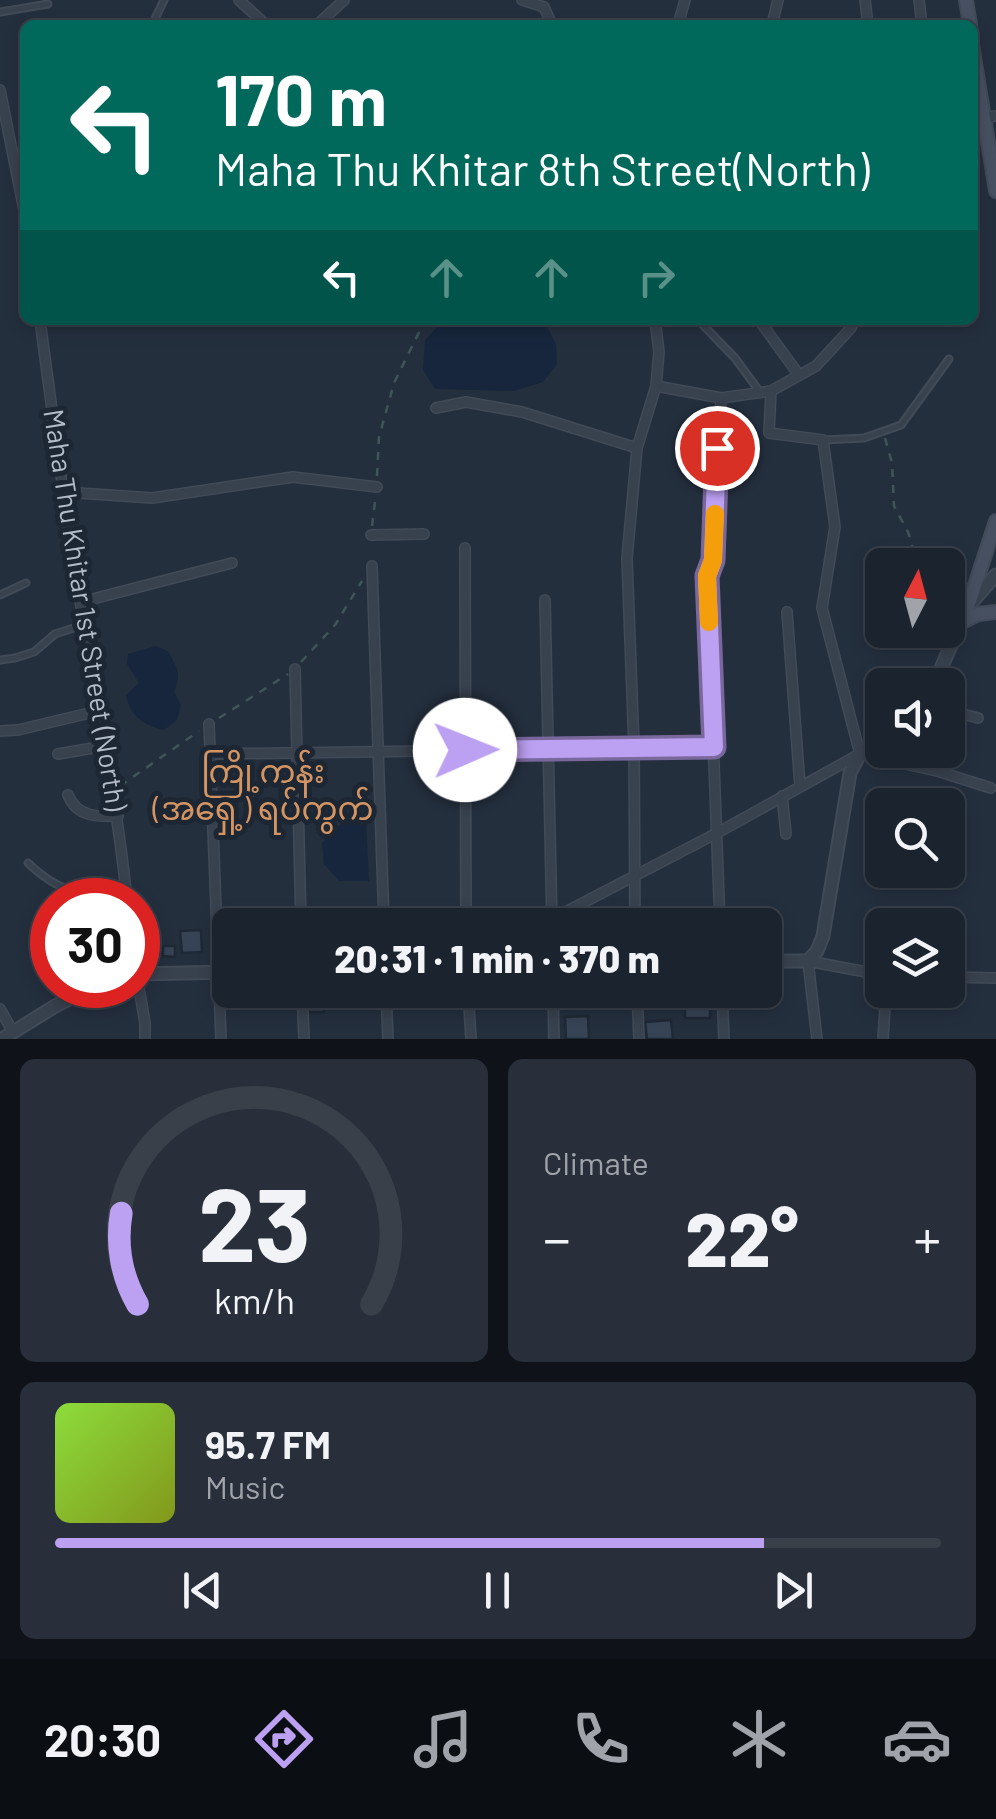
<!DOCTYPE html>
<meta charset="utf-8">
<style>
body{margin:0;font-family:Barlow,"Noto Sans Myanmar",sans-serif;background:#282f3a;color:#f1f3f6;height:100vh;display:flex;flex-direction:column;font-size:38px;white-space:nowrap}
*{box-sizing:border-box;margin:0}
p{font-size:32px;color:#a0a4aa}
.icon{flex:none;width:55px;height:55px;fill:none;stroke:currentColor;stroke-width:2;stroke-linecap:round;stroke-linejoin:round}
.map{position:relative;height:1039px;overflow:hidden}
.details{display:flex;flex-direction:column;gap:20px;padding:20px;background:#0f1319;flex:1}
.details>*{flex:none}
.hud{position:absolute;left:20px;top:20px;width:958px;height:305px;border-radius:15px;box-shadow:0 5px 15px #0003,0 0 0 2px #39404a;background:#00695c;color:#fff;overflow:hidden}
.needle{width:65px;rotate:6deg}
.fabs{position:absolute;left:865px;top:548px;display:grid;gap:20px}
.fabs a{display:grid;place-items:center;width:100px;height:100px;border-radius:15px;background:#1b232e;box-shadow:0 5px 15px #0003,0 0 0 2px #39404a;font-size:50px}
.speed{position:absolute;left:30px;top:878px;display:flex;gap:20px;font-size:50px;font-weight:700;text-align:center}
.speed>*{display:grid;place-content:center;width:130px;height:130px;border-radius:50%;background:#1b232e;box-shadow:0 5px 15px #0003,0 0 0 2px #39404a;line-height:1}
.speed .limit{border:15px solid #d22;background:#fff;color:#111}
.pin{position:absolute;display:grid;place-items:center;width:85px;height:85px;color:#fff;margin:-42px;border:5px solid #fff;border-radius:50%;box-shadow:0 2px 10px #0007}
.me{position:absolute;width:110px;margin:-55px;rotate:89deg;stroke-linejoin:round;filter:drop-shadow(0 0 8px #0008)}
.turn{display:flex;align-items:center;gap:35px;height:210px;padding:0 30px;font-size:45px}
.turn .icon{width:130px;height:130px;stroke-width:2.5}
.turn b{display:block;font-size:70px;line-height:85px}
.lanes{display:flex;align-items:center;height:95px;padding:0 30px;background:#0003;justify-content:center;gap:50px;direction:ltr}
.lanes .off{opacity:.35}
.big{font-size:75px;font-weight:800;line-height:1.1}
.details .widget{flex:1;display:flex;flex-direction:column;justify-content:center;gap:15px;min-width:0;padding:0 35px;border-radius:15px;background:#282f3a}
.details .dial{align-items:center;gap:0}
.dial svg{height:260px;overflow:visible;fill:none;stroke:#39404a;stroke-width:7;stroke-linecap:round;text-anchor:middle}
.dial text{fill:#f1f3f6;stroke:none}
.song{display:flex;align-items:center;gap:30px}
.cover{width:120px;height:120px;border-radius:15px;background:linear-gradient(135deg,hsl(90 70% 55%),hsl(70 70% 35%))}
.played{height:10px;border-radius:5px;background:linear-gradient(90deg,#bca0f2 80%,#39404a 80%)}
.keys{display:flex;justify-content:space-around;direction:ltr}
.heat{display:flex;justify-content:space-between;align-items:center;font-size:55px;direction:ltr}
.details .tiles{flex:1;display:grid;gap:20px;grid-template-columns:1fr 1fr}
.widget:last-child{grid-column:span 2}
.trip{position:absolute;left:212px;top:908px;width:570px;height:100px;border-radius:15px;background:#1b232e;box-shadow:0 5px 15px #0003,0 0 0 2px #39404a;font-weight:800;line-height:100px;text-align:center}
.tabs{display:flex;height:160px;justify-content:space-around;align-items:center;background:#0b0e12;color:#a0a4aa}
.tabs .icon{width:70px;height:70px}
.tabs .active{color:#bca0f2}
.tabs b{font-size:45px;color:#f1f3f6}
.map>svg:first-child{display:block}
.water{fill:#17263c}
.building{fill:#364354;stroke:#1f2835;stroke-width:2.5}
.lines{fill:none;stroke-linecap:round;stroke-linejoin:round}
.service-casing{stroke:#414a57;stroke-width:9}
.minor-casing{stroke:#414a57;stroke-width:12}
.tertiary-casing{stroke:#414a57;stroke-width:15}
.secondary-casing{stroke:#414a57;stroke-width:16}
.path{stroke:#3f5557;stroke-width:2.5;stroke-dasharray:8 8;stroke-linecap:butt}
.service{stroke:#38414e;stroke-width:5}
.minor{stroke:#38414e;stroke-width:9}
.tertiary{stroke:#38414e;stroke-width:11}
.secondary{stroke:#465061;stroke-width:12}
.route-casing{stroke:#7a689d;stroke-width:25}
.route{stroke:#bca0f2;stroke-width:18}
.slow{stroke:#f59e0b;stroke-width:18}
.labels{text-anchor:middle;stroke-width:10;stroke-linejoin:round;paint-order:stroke}
.street-label{font-size:28px;fill:#b4bcc9;stroke:#1d2633}
.quarter-label{font-size:32px;fill:#d59563;stroke:#1d2633}
</style>
<div class="map">
<svg width="996" height="1039" viewBox="0 0 996 1039">
<rect width="100%" height="100%" fill="#242f3e"/>
<g class="water">
<path d="M499 320H534L546 325 556 344 557 364 543 382 514 391 435 389 423 370 425 340 438 326Z"/>
<path d="M156 646 168 651C177 668 182 673 174 692L181 705 177 720 164 730C143 725 130 716 126 695L139 683 127 664 128 654Z"/>
<path d="M366 818 369 881H339L324 864 322 843 339 825Z"/>
</g>
<g class="building">
<path d="M201 930 202 952 182 953 180 931Z"/>
<path d="M163 946H175V957L163 956Z"/>
<path d="M474 990H504V1006L475 1007Z"/>
<path d="M563 990H575L576 1000 569 998 563 1000Z"/>
<path d="M697 990H711V998L697 997Z"/>
<path d="M324 996V1012H309L308 997Z"/>
<rect x="685" y="1003" width="25" height="15"/>
<path d="M588 1016 589 1039H566L565 1017Z"/>
<path d="M671 1020 673 1039H647L645 1022Z"/>
</g>
<g class="lines">
<g class="service-casing">
<g id="service">
<path d="M0 12 48 4"/>
<path d="M152 25 164 0"/>
<path d="M698 320 735 358 760 392"/>
<path d="M823 440 864 438 901 425 949 359"/>
<path d="M0 595 26 583"/>
<path d="M0 660 15 658 34 652 55 634 83 625"/>
<path d="M28 863C64 897 79 893 126 887"/>
</g>
</g>
<g class="minor-casing">
<g id="minor">
<path d="M239 0 266 25"/>
<path d="M522 0 544 7 552 25"/>
<path d="M865 0 868 25"/>
<path d="M919 0 922 25"/>
<path d="M317 25 344 0"/>
<path d="M678 25 685 0"/>
<path d="M772 25 778 0"/>
<path d="M0 90 25 215"/>
<path d="M972 119 996 116"/>
<path d="M40 320C49 388 58 456 68 524 86 650 114 774 127 900"/>
<path d="M759 320 799 375"/>
<path d="M656 386 721 398 771 391 816 366 851 328 854 320"/>
<path d="M771 391 769 433 823 440 835 527 822 608 860 754"/>
<path d="M436 408 466 402 522 412 637 448"/>
<path d="M64 492 152 498 293 477 377 487"/>
<path d="M371 535 424 534"/>
<path d="M465 548 466 925"/>
<path d="M372 566 384 925"/>
<path d="M545 600 552 925"/>
<path d="M81 602 232 563"/>
<path d="M787 612 800 786"/>
<path d="M295 669 301 925"/>
<path d="M948 710 978 718"/>
<path d="M872 717 879 740"/>
<path d="M209 724 221 1039"/>
<path d="M0 731 18 730 98 711"/>
<path d="M58 754 105 746"/>
<path d="M210 754 714 747"/>
<path d="M860 754 937 771 991 788"/>
<path d="M68 795C77 817 97 817 118 816"/>
<path d="M782 796 786 834"/>
<path d="M552 919 717 833 858 755"/>
<path d="M635 925 634 748 627 558 637 448 656 386 659 352 655 320"/>
<path d="M720 925 707 576 713 560 721 398"/>
<path d="M948 977 996 978"/>
<path d="M138 982 145 1023V1039"/>
<path d="M302 990 304 1039"/>
<path d="M386 990 388 1039"/>
<path d="M468 990 471 1039"/>
<path d="M553 990 554 1039"/>
<path d="M637 990 639 1039"/>
<path d="M722 990 724 1039"/>
<path d="M0 1009 13 1032"/>
<path d="M817 1039 808 961 882 975"/>
<path d="M883 1039 886 990"/>
</g>
</g>
<g class="tertiary-casing">
<g id="tertiary">
<path d="M972 602 996 575"/>
<path d="M934 685 963 617"/>
<path d="M765 961H808L817 951 823 936 850 773 860 754 882 738"/>
<path d="M138 974 230 972"/>
<path d="M2 1039 57 1005 98 985"/>
</g>
</g>
<g class="secondary-casing">
<g id="secondary">
<path d="M966 0 970 25"/>
<path d="M972 45 996 191"/>
<path d="M968 607 996 521"/>
<path d="M960 623 978 614 996 612"/>
</g>
</g>
<g class="path">
<path d="M885 438 892 463 894 506 908 532 917 561 922 565"/>
<path d="M377 476 379 437 394 383 425 320"/>
<path d="M372 526 376 494"/>
<path d="M948 570H966"/>
<path d="M301 662 335 625 362 581"/>
<path d="M219 718 288 674"/>
<path d="M120 786 199 731"/>
</g>
<use href="#service" class="service"/>
<use href="#minor" class="minor"/>
<use href="#tertiary" class="tertiary"/>
<use href="#secondary" class="secondary"/>
</g>
<g class="lines">
<g class="route-casing">
<path id="route" d="M465 750 714 747 707 576 713 560 717 448"/>
</g>
<use href="#route" class="route"/>
<path class="slow" d="M709 622 707 576 713 560 715 514"/>
</g>
<g class="labels">
<g class="street-label">
<text transform="translate(85 610) rotate(81)" y="10">Maha Thu Khitar 1st Street (North)</text>
</g>
<g class="quarter-label">
<text x="263" y="783">ကြို့ကုန်း<tspan x="263" dy="37">(အရှေ့) ရပ်ကွက်</tspan></text>
</g>
</g>
</svg>
<div class="fabs">
<a><svg class="needle" viewBox="-14 -14 28 28"><path d="M0-13l5 13h-10z" fill="#e53935"/><path d="M0 13l5-13h-10z" fill="#a0a4aa"/></svg></a>
<a><svg class="icon" aria-label="sound" viewBox="0 0 24 24"><path d="M4 9h4l5-4v14l-5-4H4zM17 9q2 3 0 6"/></svg></a>
<a><svg class="icon" aria-label="search" viewBox="0 0 24 24"><circle cx="10" cy="10" r="6"/><path d="M15 15l6 6"/></svg></a>
<a><svg class="icon" aria-label="layers" viewBox="0 0 24 24"><path d="M12 4l9 5-9 5-9-5zM3 14l9 5 9-5"/></svg></a>
</div>
<div class="speed"><div class="limit">30</div></div>
<div class="pin" style="left:717px;top:448px;background:#d93025"><svg class="icon" aria-label="arrive" viewBox="0 0 24 24"><path d="M6 21V4h12l-3 4 3 4H6"/></svg></div>
<svg class="me" style="left:465px;top:750px" viewBox="-20 -20 40 40"><circle r="19" fill="#fff"/><path d="M0-13L10 11 0 6-10 11z" fill="#bca0f2"/></svg>
<div class="trip">20:31 · 1 min · 370 m</div>
<div class="hud">
<div class="turn"><svg class="icon" aria-label="left" viewBox="0 0 24 24"><path d="M17 20v-9H6M10 6l-5 5 5 5"/></svg><div><b>170 m</b>Maha Thu Khitar 8th Street(North)</div></div>
<div class="lanes"><svg class="icon" aria-label="left" viewBox="0 0 24 24"><path d="M17 20v-9H6M10 6l-5 5 5 5"/></svg><svg class="icon off" aria-label="ahead" viewBox="0 0 24 24"><path d="M12 20V5M6 11l6-6 6 6"/></svg><svg class="icon off" aria-label="ahead" viewBox="0 0 24 24"><path d="M12 20V5M6 11l6-6 6 6"/></svg><svg class="icon off" aria-label="right" viewBox="0 0 24 24"><path d="M7 20v-9h11M14 6l5 5-5 5"/></svg></div>
</div>
</div>
<section class="details">
<div class="tiles">
<div class="widget dial"><svg viewBox="0 0 100 80">
<path d="M14 69A42 42 0 1 1 86 69"/>
<path d="M14 69A42 42 0 0 1 9 41" stroke="#bca0f2"/>
<text x="50" y="56" font-size="32" font-weight="700">23</text>
<text x="50" y="72" font-size="11">km/h</text>
</svg></div>
<div class="widget"><p>Climate</p>
<div class="heat"><a>−</a><b class="big">22°</b><a>+</a></div>
</div>
<div class="widget">
<div class="song"><i class="cover"></i><div><b>95.7 FM</b><p>Music</p></div></div>
<div class="played"></div>
<div class="keys"><svg class="icon" aria-label="previous" viewBox="0 0 24 24"><path d="M18 5L8 12l10 7zM5 5v14"/></svg><svg class="icon" aria-label="pause" viewBox="0 0 24 24"><path d="M8 5v14M16 5v14"/></svg><svg class="icon" aria-label="next" viewBox="0 0 24 24"><path d="M6 5l10 7-10 7zM19 5v14"/></svg></div>
</div>
</div>
</section>
<nav class="tabs">
<b>20:30</b>
<svg class="icon active" aria-label="directions" viewBox="0 0 24 24"><path d="M12 3l9 9-9 9-9-9zM9 14v-3h6M13 9l2 2-2 2"/></svg>
<svg class="icon" aria-label="music" viewBox="0 0 24 24"><path d="M9 18V5l10-2v13"/><circle cx="6" cy="18" r="3"/><circle cx="16" cy="16" r="3"/></svg>
<svg class="icon" aria-label="phone" viewBox="0 0 24 24"><path d="M5 4h4l2 5-3 2q2 4 5 5l2-3 5 2v4C11 20 4 13 5 4z"/></svg>
<svg class="icon" aria-label="climate" viewBox="0 0 24 24"><path d="M12 3v18M4 7l16 10M4 17L20 7"/></svg>
<svg class="icon" aria-label="car" viewBox="0 0 24 24"><path d="M5 17H2v-5l4-1 3-4h7l3 4 3 1v5h-3M9 17h6M6 11h13"/><circle cx="7" cy="17" r="2"/><circle cx="17" cy="17" r="2"/></svg>
</nav>
